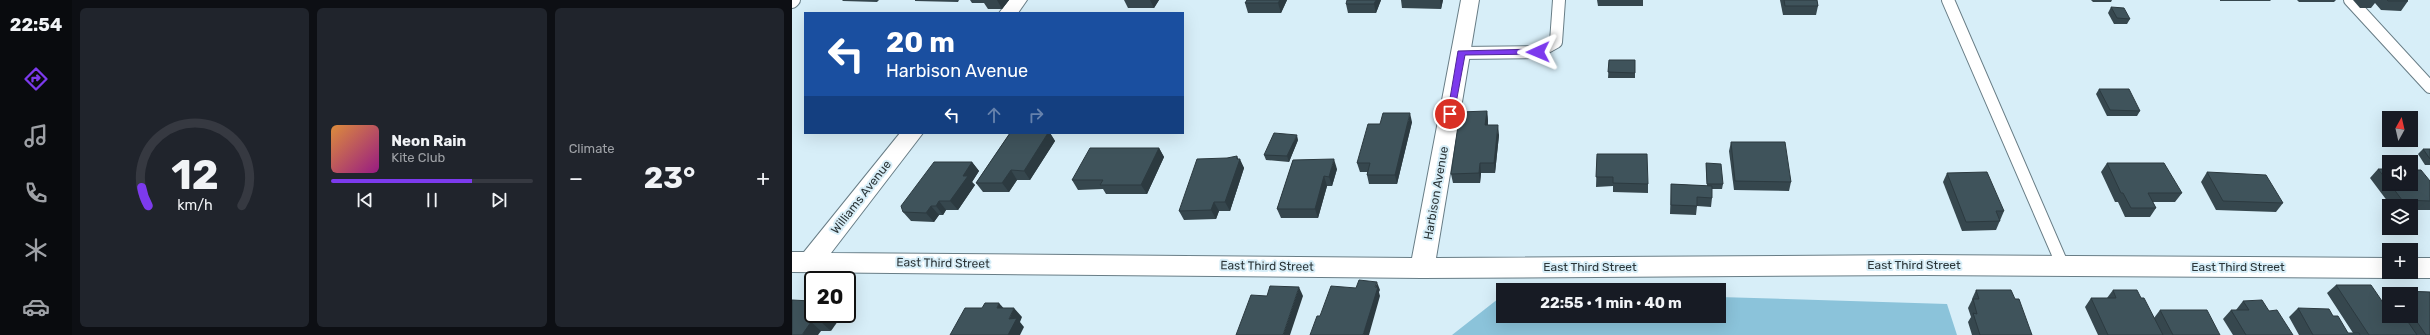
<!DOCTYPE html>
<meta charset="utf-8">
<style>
body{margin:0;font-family:Rubik,sans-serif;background:#20242c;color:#f1f3f6;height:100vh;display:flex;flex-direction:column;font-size:15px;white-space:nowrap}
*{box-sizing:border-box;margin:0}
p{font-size:13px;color:#9ea1a6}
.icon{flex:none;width:22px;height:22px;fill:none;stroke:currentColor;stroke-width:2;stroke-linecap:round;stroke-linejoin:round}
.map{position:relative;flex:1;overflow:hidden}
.side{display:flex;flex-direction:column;gap:8px;padding:8px;background:#0d0f14;width:720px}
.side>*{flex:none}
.top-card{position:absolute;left:12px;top:12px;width:380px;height:122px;border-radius:0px;box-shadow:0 4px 16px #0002;background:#1a4fa0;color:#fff;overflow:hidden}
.needle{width:26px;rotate:8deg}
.controls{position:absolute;left:1590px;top:111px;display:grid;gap:8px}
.controls a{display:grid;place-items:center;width:36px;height:36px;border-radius:0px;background:#171b24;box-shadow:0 4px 16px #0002;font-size:20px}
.speed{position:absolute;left:12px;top:271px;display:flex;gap:8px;font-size:20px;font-weight:700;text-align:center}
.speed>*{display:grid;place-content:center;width:52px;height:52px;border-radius:50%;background:#171b24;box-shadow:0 4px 16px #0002;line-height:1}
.speed .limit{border:2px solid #111;border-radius:6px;background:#fff;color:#111}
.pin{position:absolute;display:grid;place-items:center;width:34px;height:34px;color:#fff;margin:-17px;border:2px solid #fff;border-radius:50%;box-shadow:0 1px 4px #0007}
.me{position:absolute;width:44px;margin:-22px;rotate:269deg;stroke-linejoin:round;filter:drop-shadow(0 0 3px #0008)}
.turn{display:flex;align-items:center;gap:14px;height:84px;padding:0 16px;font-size:18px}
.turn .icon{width:52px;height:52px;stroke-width:2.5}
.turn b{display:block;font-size:28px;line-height:34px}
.lanes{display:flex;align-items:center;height:38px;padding:0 16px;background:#0003;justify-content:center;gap:20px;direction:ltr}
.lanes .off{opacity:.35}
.big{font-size:30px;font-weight:700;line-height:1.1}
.side .widget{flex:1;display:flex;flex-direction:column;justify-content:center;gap:6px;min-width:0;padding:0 14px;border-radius:6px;background:#20242c}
.side .dial{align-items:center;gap:0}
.dial svg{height:104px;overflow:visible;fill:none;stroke:#363941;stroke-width:7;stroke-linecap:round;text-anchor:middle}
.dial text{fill:#f1f3f6;stroke:none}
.song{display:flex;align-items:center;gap:12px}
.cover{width:48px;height:48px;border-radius:6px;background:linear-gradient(135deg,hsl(30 70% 55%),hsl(310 70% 35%))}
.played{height:4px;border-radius:2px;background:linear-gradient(90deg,#7c3aed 70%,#363941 70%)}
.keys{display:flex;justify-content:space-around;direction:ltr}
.heat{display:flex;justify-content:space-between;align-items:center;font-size:22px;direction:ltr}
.side .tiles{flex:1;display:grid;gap:8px;grid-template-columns:repeat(3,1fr)}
.trip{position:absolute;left:704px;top:283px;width:230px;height:40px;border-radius:0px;background:#171b24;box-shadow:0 4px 16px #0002;font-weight:700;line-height:40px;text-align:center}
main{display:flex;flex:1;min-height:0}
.dock{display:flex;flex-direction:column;width:72px;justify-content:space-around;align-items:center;background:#090b0e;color:#9ea1a6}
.dock .icon{width:28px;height:28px}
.dock .active{color:#7c3aed}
.dock b{font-size:18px;color:#f1f3f6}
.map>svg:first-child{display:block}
.green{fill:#8bc3da}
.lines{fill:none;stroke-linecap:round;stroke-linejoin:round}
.lane-casing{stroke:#687d86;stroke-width:14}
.street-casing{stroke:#687d86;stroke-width:2}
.lane{stroke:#fff;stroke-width:12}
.street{fill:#fff;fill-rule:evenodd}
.wall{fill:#36474e}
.shaded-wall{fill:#2c3a40}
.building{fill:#3f535b;stroke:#2c3a40}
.route{fill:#7c3aed;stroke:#51269a}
.labels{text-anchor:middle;stroke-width:4;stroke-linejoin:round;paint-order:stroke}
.street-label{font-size:12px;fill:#2c3639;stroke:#d7eef8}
</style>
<main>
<nav class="dock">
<b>22:54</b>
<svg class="icon active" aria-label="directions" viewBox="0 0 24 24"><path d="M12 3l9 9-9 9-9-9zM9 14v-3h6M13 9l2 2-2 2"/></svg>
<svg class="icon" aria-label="music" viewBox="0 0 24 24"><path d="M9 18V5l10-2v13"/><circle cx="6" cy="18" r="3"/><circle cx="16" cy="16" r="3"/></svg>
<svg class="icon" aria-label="phone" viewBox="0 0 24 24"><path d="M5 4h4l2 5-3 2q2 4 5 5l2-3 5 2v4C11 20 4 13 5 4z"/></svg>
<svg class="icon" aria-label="climate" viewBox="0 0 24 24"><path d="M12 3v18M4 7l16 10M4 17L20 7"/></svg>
<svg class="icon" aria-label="car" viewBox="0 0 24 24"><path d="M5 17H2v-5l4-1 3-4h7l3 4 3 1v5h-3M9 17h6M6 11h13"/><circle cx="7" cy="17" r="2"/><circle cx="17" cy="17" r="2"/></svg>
</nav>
<section class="side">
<div class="tiles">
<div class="widget dial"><svg viewBox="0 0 100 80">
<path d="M14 69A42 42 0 1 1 86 69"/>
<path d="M14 69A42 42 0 0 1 9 55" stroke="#7c3aed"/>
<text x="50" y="56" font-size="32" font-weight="700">12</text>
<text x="50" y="72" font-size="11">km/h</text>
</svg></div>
<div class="widget">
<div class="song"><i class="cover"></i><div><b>Neon Rain</b><p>Kite Club</p></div></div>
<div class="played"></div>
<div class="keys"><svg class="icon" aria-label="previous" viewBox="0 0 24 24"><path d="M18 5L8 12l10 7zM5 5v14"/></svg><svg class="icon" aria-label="pause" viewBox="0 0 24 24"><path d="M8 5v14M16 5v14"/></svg><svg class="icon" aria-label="next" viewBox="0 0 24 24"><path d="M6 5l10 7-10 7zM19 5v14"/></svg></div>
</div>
<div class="widget"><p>Climate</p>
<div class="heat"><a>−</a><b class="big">23°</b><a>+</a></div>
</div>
</div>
</section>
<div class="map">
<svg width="1638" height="335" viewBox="0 0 1638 335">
<rect width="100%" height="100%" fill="#d7eef8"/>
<path class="green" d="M711 295V316H927V297L1155 304 1165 335H660Z"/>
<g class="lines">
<g class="lane-casing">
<g id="lane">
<path d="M1156 0 1271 266"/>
<path d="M1558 0 1638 87"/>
<path d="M0 2 2 0"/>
<path d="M669 53 746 52 764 42 767 0"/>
</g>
</g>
<g class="street-casing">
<g id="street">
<path d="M217 0H235L226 13H207Z"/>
<path d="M669 0H687L644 258 1131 255 1597 258V272H1607L1606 275 1597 278 1131 275 630 278 0 272V252H12L108 133H131L39 253 620 258Z"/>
<path d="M1619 258H1638V278H1619L1610 275 1609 272H1619Z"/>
</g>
</g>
<use href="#lane" class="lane"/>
<use href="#street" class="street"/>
</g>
<g class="wall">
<path d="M50 0H87L85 2 51 1Z"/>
<path d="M123 0H167L166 2 123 1Z"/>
<path d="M178 0H217L210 9H196L192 3H180Z"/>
<path d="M332 0H367L362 8H336Z"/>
<path d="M455 0H495L489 13H456L453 3Z"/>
<path d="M589 0 584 13H556L554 4Z"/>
<path d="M609 0H651L649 9 610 8Z"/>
<path d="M805 0H851V6H806Z"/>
<path d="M988 0H1025L1026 6 1024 15H991Z"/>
<path d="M1299 0H1320L1319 2H1301Z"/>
<path d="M1428 0H1479L1478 1H1428Z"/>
<path d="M1505 0H1544L1542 2H1507Z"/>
<path d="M1561 0H1615L1616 1 1609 11 1589 10 1583 3 1579 8H1568Z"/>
<path d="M1319 7 1338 19 1335 24H1322L1316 13Z"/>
<path d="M817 60H843V78H816Z"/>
<path d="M1307 89 1348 111 1345 116H1315L1304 94Z"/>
<path d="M695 111 696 121V125L707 135 703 173H689L688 183H661L659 174Z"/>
<path d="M620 122 605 184H577L575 175V172H568L565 163 588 124Z"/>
<path d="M218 133H258L263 141 238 180H225L217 192H191L184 183Z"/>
<path d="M506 140 497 162 474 160 472 155Z"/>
<path d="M939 142 999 182 997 191 942 190 937 151Z"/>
<path d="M367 148 372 157 355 194H314L311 189 286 190 280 180Z"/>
<path d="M1631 149H1638V165H1633L1626 154Z"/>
<path d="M805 154 856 184V193L821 192V186L804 187Z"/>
<path d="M447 159 452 168 438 211H427L424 219 392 220 387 211Z"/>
<path d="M501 160 545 169 540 186H535L526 218H489L485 209Z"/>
<path d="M180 162 187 171 180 182 183 185 166 210H154L151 215H147L142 222 119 221 111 212Z"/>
<path d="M914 163 931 184 930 189H920V198L919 207 905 206 904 215 878 214 879 184 915 186 914 169Z"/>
<path d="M1315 163 1390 193 1383 202H1361L1364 208 1358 217H1333L1326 202H1323L1309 172Z"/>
<path d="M1586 169H1597V184H1619L1638 181V210H1619V206H1599L1578 178Z"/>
<path d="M1415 172 1491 203 1484 212 1424 210 1409 182Z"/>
<path d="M1155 173 1212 211 1204 230 1170 231 1151 182Z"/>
<path d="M1544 285 1597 316H1619V294H1607L1610 291 1638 292V335H1507L1497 317 1506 308 1541 316 1556 333H1561L1535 293Z"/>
<path d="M1184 290 1223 299 1240 335H1180L1176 322 1179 317 1176 308 1180 300V299Z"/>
<path d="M1321 290 1349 298 1362 318 1368 310 1428 335H1306L1293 307 1299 298H1315Z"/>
<path d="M19 301 39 331H29L0 335Z"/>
<path d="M1451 301 1477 311 1501 335H1441L1431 319 1439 310H1444Z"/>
</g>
<g class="shaded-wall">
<path d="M205 0H217L210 9Z"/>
<path d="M358 0H367L362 8Z"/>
<path d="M488 0H495L489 13 486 3Z"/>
<path d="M584 0H589L584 13 582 4Z"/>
<path d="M648 0H651L649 9Z"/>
<path d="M695 111 696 121 694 135 693 125Z"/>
<path d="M618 113 620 122 605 184 603 175Z"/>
<path d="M706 125 707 135 703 173 702 163Z"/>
<path d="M256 133H258L263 141 238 180 232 171Z"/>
<path d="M505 135 506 140 497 162 495 156Z"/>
<path d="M367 148 372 157 355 194 349 185Z"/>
<path d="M445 156 447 161 448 159 452 168 438 211 433 202Z"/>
<path d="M542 159 545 169 540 186 537 177Z"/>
<path d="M180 162 187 171 180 182 183 185 166 210 158 201 171 176Z"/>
<path d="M688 163 689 173 688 183 687 173Z"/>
<path d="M219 170 225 180 217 192 210 183Z"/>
<path d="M532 176 535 186 526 218 523 209Z"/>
<path d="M147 201 154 210 151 215 144 206Z"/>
<path d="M422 202 427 211 424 219 419 210Z"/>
<path d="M139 206 147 215 142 222 134 213Z"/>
<path d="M585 282 588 290 587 292 588 296 577 335H571Z"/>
<path d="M507 287 511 296 498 335H491Z"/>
<path d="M207 303 215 312 205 308Z"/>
<path d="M222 308 230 317 228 322 232 327 228 335H216L217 319Z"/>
<path d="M35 314H51L39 331 29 322Z"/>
<path d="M19 322 29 331 26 335H10Z"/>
</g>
<g class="building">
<path d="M455 0H488L486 3H453Z"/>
<path d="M555 0H584L582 4H554Z"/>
<path d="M992 0H1025L1026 6H993Z"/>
<path d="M1595 0H1615L1616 1H1596Z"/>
<path d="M1319 7 1332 8 1338 19 1325 18Z"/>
<path d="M817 60H843V73L816 72Z"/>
<path d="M1307 89H1337L1348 111 1318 110Z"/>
<path d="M695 111 693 125H706L702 163H688L687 173 659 174 668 112Z"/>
<path d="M591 113H618L603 175H575L578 163H565L576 124H588Z"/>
<path d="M218 133H256L232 171 219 170 210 183H184Z"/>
<path d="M482 133 505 135 495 156 472 155Z"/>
<path d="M939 142H993L999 182 943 181Z"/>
<path d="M298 148H367L349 185H308L311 180H280Z"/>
<path d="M1631 149H1638V159Z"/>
<path d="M805 154H855L856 184 821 183V177H804Z"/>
<path d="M445 156V159H448L433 202H422L419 210 387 211 405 159 435 158Z"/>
<path d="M542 159 537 177 532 176 523 209H485L501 160Z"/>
<path d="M142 162H180L171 176H176L158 201H147L144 206H139L134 213 111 212 109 206Z"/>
<path d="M914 163 929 164 931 184H915Z"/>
<path d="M1315 163H1372L1390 193H1356L1364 208H1339L1331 193H1329Z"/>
<path d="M1586 169H1597V183Z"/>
<path d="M1619 170H1629L1638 181V201L1610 200 1598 184H1619Z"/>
<path d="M1195 172 1212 211H1204L1208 221 1174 222 1155 173Z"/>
<path d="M1415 172 1474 175 1491 203 1431 201Z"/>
<path d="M879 184 920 186V198L905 197V206L879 205Z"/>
<path d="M567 280 585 282 583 287H586L571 335H518L525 316H528L539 286 564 288Z"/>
<path d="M1544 285H1579L1592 304H1597V316H1612L1625 335H1577Z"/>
<path d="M478 286 507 287 491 335H444L459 295 475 296Z"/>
<path d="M1184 290H1219L1223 299H1227L1240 335H1188L1181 313 1185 314 1181 299H1187Z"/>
<path d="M1321 290H1345L1349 298H1352L1371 335H1316L1299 298H1324Z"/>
<path d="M1610 291 1638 292V335H1634L1619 313V294H1612Z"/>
<path d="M21 297V314H35L29 322H19L10 335H0V300L19 301Z"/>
<path d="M1470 300 1477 311 1485 310 1501 335H1454L1439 310H1457L1451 301Z"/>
<path d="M193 303H207L205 308H222L217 319 225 318 216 335H158L173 308H190Z"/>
<path d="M1506 308 1537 309 1541 316H1546L1556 333H1567L1568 335H1521Z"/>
<path d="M1368 310H1415L1428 335H1381Z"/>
</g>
<path class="route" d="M746 49 749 50V54L673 55 662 114 655 116 666 51Z"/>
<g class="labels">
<g class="street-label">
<text transform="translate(644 193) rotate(-80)" y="4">Harbison Avenue</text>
<text transform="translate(69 197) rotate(-52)" y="4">Williams Avenue</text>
<text transform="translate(151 263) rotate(1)" y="4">East Third Street</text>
<text x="1122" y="269">East Third Street</text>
<text transform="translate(475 266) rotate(1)" y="4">East Third Street</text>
<text x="798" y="271">East Third Street</text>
<text x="1446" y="271">East Third Street</text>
</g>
</g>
</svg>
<div class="controls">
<a><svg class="needle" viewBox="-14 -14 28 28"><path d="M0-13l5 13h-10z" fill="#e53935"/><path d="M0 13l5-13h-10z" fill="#9ea1a6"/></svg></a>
<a><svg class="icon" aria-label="sound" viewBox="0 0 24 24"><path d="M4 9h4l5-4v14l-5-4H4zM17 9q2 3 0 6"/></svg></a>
<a><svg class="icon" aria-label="layers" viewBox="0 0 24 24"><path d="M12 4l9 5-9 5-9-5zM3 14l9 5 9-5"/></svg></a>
<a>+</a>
<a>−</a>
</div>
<div class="speed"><div class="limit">20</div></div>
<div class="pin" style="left:658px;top:114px;background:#d93025"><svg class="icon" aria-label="arrive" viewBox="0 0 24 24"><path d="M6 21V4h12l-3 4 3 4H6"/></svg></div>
<svg class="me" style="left:746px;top:52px" viewBox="-20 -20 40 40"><path d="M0-17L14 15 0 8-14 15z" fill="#7c3aed" stroke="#fff" stroke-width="4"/></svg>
<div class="trip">22:55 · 1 min · 40 m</div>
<div class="top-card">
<div class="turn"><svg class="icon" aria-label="left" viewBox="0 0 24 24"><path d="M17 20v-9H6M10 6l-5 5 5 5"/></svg><div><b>20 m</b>Harbison Avenue</div></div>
<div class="lanes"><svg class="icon" aria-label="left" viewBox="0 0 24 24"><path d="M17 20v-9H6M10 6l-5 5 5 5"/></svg><svg class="icon off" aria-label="ahead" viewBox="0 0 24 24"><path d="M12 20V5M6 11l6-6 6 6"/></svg><svg class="icon off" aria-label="right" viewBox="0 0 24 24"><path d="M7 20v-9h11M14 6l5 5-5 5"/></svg></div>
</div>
</div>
</main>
